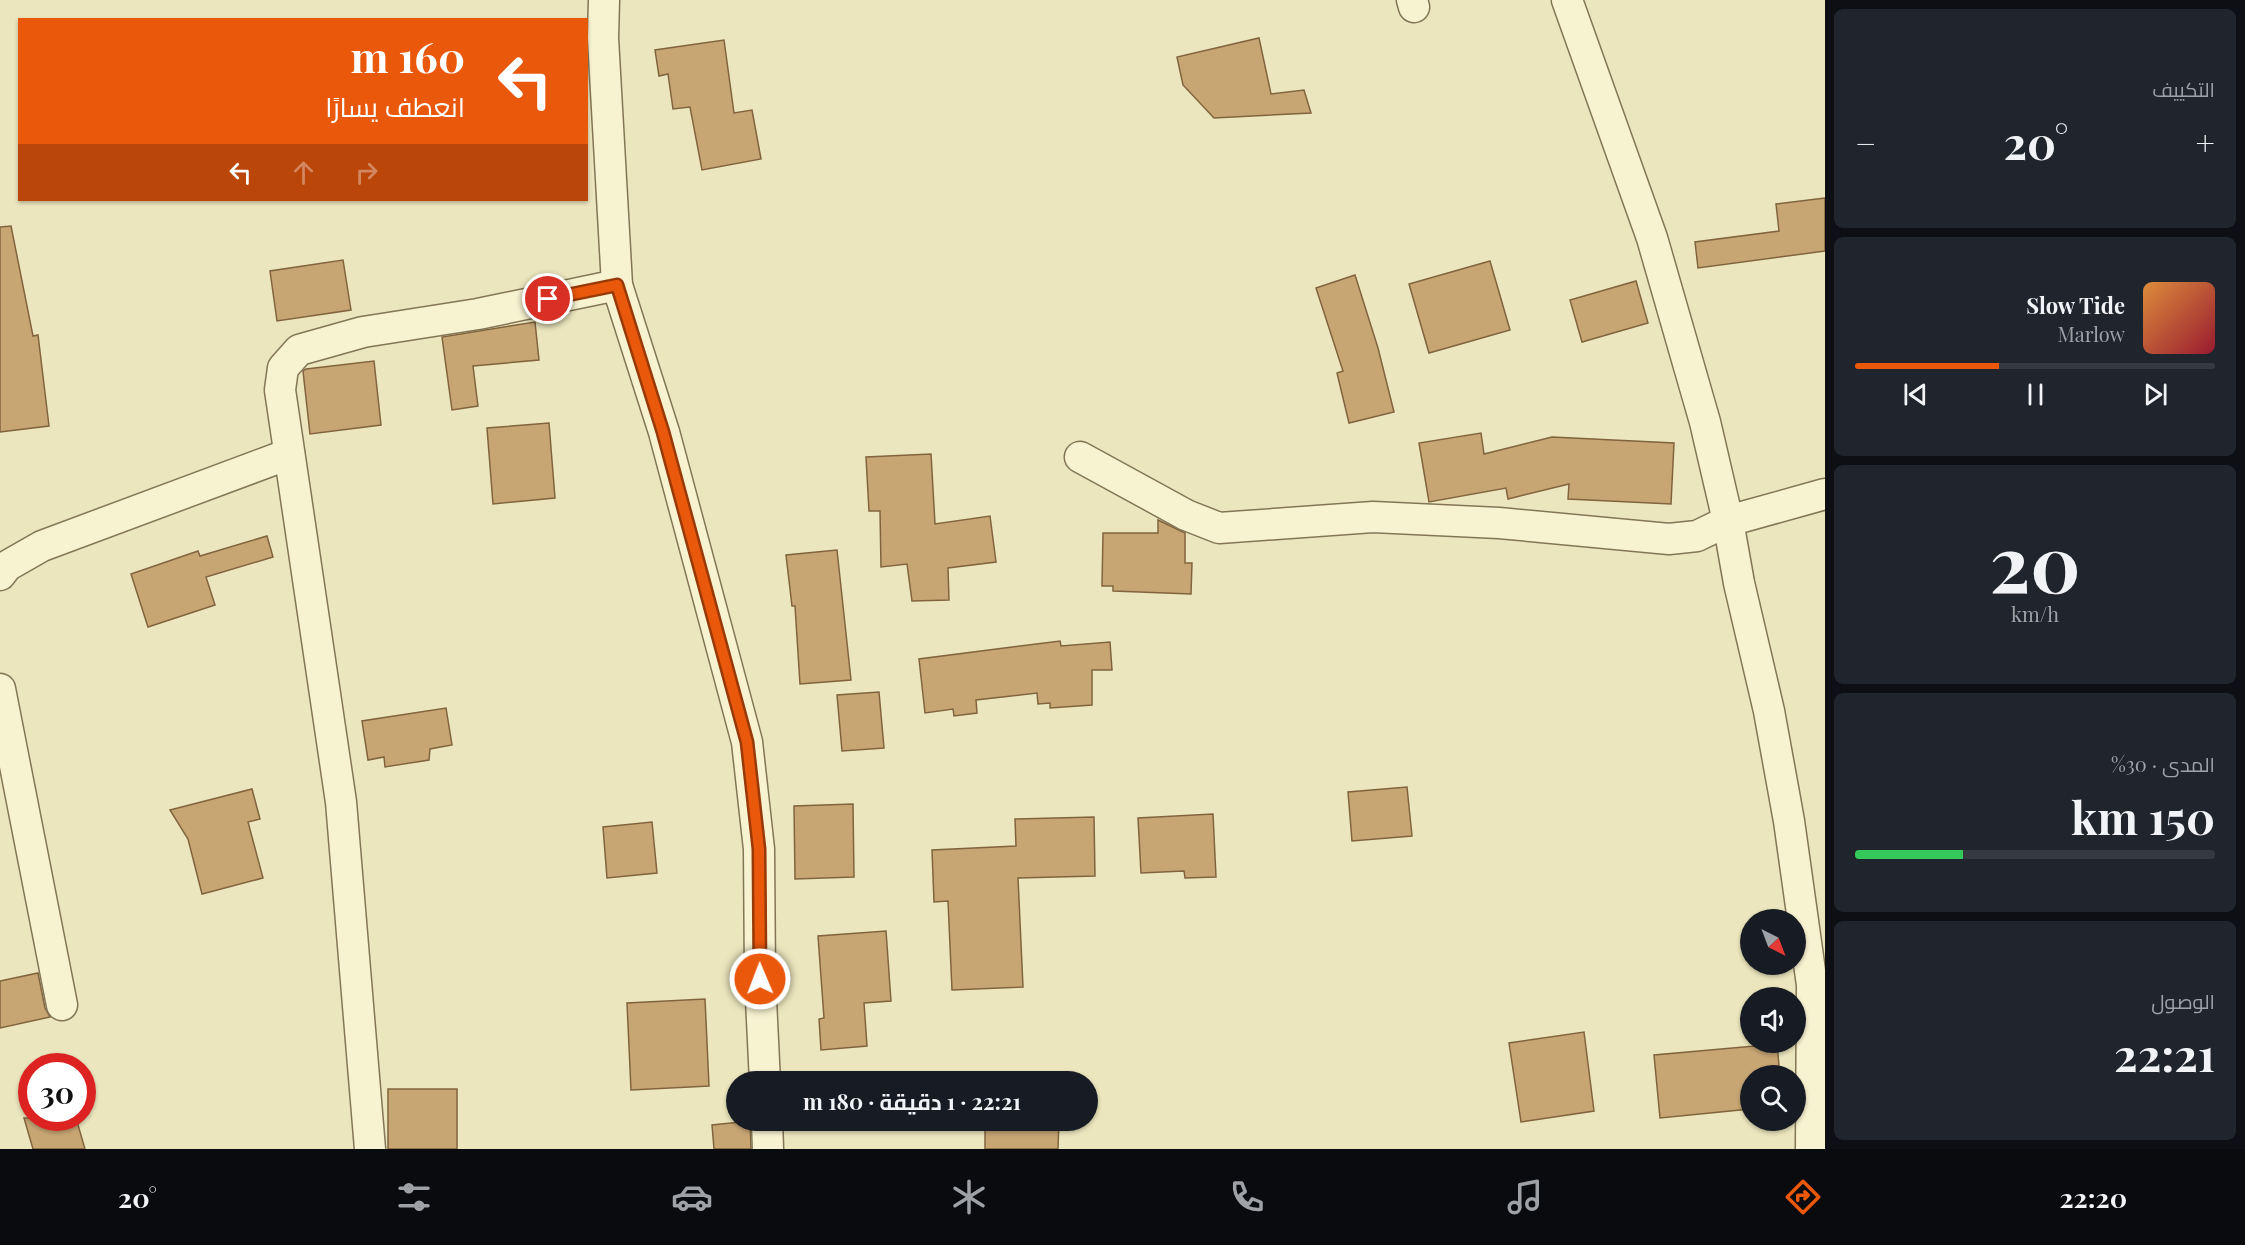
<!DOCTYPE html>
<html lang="ar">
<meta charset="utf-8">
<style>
body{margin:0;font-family:"Playfair Display",Cairo,serif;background:#20242c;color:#f1f3f6;direction:rtl;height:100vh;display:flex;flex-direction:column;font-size:22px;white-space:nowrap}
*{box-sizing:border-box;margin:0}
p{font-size:20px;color:#9ea1a6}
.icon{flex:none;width:33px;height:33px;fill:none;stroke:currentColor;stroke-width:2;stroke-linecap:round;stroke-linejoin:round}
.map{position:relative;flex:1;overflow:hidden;direction:ltr}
.sheet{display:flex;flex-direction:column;gap:9px;padding:9px;background:#0d0f14;width:420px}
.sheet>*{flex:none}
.hud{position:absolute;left:18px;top:18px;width:570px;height:183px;border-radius:0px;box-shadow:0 2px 4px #0004;direction:rtl;background:#ea580c;color:#fff;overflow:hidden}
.needle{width:39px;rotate:138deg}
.tools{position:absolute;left:1740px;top:909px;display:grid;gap:12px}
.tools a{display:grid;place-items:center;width:66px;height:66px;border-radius:50%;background:#171b24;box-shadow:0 2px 4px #0004;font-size:30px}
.speed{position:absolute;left:18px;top:1053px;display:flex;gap:12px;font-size:30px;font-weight:700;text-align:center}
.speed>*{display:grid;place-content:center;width:78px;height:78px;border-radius:50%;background:#171b24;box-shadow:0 2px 4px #0004;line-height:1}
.speed .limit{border:9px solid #d22;background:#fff;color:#111}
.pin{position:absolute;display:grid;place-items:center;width:51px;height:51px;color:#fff;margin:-26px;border:3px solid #fff;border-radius:50%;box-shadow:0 2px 6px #0007}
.me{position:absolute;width:66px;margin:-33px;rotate:359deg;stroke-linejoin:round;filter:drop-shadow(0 0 4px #0008)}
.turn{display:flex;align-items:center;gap:21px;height:126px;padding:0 24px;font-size:27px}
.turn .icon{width:78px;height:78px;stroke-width:2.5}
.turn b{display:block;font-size:42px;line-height:51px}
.lanes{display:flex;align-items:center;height:57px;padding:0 24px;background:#0003;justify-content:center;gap:30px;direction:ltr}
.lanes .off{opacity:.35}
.big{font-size:45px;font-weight:700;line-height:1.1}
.sheet .card{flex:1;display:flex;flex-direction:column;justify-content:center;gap:9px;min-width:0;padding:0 21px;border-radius:9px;background:#20242c}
.sheet .dial{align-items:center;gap:0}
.dial b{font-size:78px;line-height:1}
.song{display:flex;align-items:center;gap:18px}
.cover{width:72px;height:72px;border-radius:9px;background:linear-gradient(135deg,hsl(30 70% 55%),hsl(350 70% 35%))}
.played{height:6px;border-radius:3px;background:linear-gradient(90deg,#ea580c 40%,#363941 40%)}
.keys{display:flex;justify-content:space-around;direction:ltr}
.heat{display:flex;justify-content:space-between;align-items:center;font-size:33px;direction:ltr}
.charge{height:9px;border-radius:4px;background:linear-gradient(90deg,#34c759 30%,#363941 0)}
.trip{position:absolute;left:726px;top:1071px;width:372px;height:60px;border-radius:30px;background:#171b24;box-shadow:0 2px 4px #0004;font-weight:700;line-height:60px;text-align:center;direction:rtl}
.menu{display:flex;height:96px;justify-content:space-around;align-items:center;background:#090b0e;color:#9ea1a6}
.menu .icon{width:42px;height:42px}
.menu .current{color:#ea580c}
.menu b{font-size:27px;color:#f1f3f6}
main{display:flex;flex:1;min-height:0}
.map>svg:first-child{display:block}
.building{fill:#c8a674;stroke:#81643e;stroke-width:1.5}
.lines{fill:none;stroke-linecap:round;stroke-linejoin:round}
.street-casing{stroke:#837657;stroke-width:33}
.street{stroke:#f7f2d0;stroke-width:30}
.route-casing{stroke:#983908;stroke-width:15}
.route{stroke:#ea580c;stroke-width:10}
</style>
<main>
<section class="sheet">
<div class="card"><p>التكييف</p>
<div class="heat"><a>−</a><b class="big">20°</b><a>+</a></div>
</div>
<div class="card">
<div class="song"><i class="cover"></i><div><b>Slow Tide</b><p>Marlow</p></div></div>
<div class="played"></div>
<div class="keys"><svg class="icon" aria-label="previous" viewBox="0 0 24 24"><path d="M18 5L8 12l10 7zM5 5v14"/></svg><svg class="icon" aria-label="pause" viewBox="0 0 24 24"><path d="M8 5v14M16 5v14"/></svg><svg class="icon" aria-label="next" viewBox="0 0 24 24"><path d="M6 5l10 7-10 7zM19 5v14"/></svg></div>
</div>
<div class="card dial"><b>20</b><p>km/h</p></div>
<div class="card"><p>المدى · 30%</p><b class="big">150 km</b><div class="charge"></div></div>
<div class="card"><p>الوصول</p><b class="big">22:21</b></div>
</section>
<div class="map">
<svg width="1825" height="1149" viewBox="0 0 1825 1149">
<rect width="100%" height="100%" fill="#ebe6bd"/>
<g class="building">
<path d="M1259 38 1271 94 1304 90 1311 113 1214 118 1183 85 1177 57Z"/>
<path d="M724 40 734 113 752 110 761 159 702 170 690 107 673 109 668 74 659 76 655 50Z"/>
<path d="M1825 198V251L1698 268 1695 242 1779 231 1776 204Z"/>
<path d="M11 226 33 336 38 335 49 426 0 432V227Z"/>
<path d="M343 260 351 310 277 321 270 271Z"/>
<path d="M1490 261 1510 330 1429 353 1409 284Z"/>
<path d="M1355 275 1378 348 1394 412 1349 423 1337 373 1343 371 1316 288Z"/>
<path d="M1636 281 1648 323 1582 342 1570 300Z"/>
<path d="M535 322 539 360 473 366 478 406 452 410 442 337Z"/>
<path d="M374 361 381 425 310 434 303 371 306 369Z"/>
<path d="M549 423 555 498 493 504 487 428Z"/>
<path d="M1481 433 1484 454 1552 437 1674 443 1671 504 1568 499 1569 484 1508 499 1506 488 1429 502 1419 443Z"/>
<path d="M931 454 935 524 990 516 996 562 948 568 949 600 912 601 907 564 881 567 880 511H869L866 457Z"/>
<path d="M1158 520 1185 533V563H1192L1191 594 1113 591V586H1102L1103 533H1158Z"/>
<path d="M267 536 273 557 206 577 215 605 148 627 131 574 198 551 200 556Z"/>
<path d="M837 550 851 680 800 684 795 606H792L786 555Z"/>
<path d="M1060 641 1061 646 1110 642 1112 670H1092V705L1050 708V703L1038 704 1037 693 976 700 977 713 954 716 953 709 925 713 919 659Z"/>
<path d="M879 692 884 748 842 751 837 695Z"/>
<path d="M446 708 452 745 430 749 429 760 385 767 384 757 368 760 362 721Z"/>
<path d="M1407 787 1412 836 1352 841 1348 792Z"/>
<path d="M252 789 260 819 248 822 263 878 202 894 188 839 170 810Z"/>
<path d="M853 804 854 877 795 879 794 806Z"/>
<path d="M1213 814 1216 877 1185 878 1184 871 1141 873 1138 818Z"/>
<path d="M1094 817 1095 876 1018 878 1023 987 952 990 948 901 934 902 932 850 1016 846 1015 819Z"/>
<path d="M652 822 657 873 607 878 603 827Z"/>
<path d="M886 931 891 1001 864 1003 867 1046 821 1050 819 1019 824 1018 818 936Z"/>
<path d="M38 973 45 1008 50 1017 0 1028V981Z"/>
<path d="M705 999 709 1086 631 1090 627 1003Z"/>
<path d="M1584 1032 1594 1111 1521 1122 1509 1043Z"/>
<path d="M1777 1044 1780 1076H1750V1109L1660 1118 1654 1055Z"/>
<path d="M986 1076 1059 1077V1082H985Z"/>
<rect x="388" y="1089" width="69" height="60"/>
<path d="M24 1118H76L85 1149H33Z"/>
<path d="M985 1120H1059L1058 1149H985Z"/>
<path d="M750 1121 751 1149H714L712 1125Z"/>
</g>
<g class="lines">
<g class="street-casing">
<g id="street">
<path d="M604 0 603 38 617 285 664 432 747 742 759 849 760 979 765 1082"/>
<path d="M1412 0 1414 7"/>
<path d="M1567 0 1652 238 1705 422 1728 521 1739 583 1769 711 1789 821 1812 985 1811 1149"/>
<path d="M1080 457 1186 515 1219 528 1373 517 1499 523 1669 539 1697 536 1728 521 1825 494"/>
<path d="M0 575 7 566 42 546 289 454"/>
<path d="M0 689 62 1005"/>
<path d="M767 1120 768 1149"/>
<path d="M370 1149 341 802 280 390 283 368 299 350 363 332 478 314 617 285"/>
</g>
</g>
<use href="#street" class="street"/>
</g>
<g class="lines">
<g class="route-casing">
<path id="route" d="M548 299 617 285 663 432 747 742 759 849 760 979"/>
</g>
<use href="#route" class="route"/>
</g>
</svg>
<div class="tools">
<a><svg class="needle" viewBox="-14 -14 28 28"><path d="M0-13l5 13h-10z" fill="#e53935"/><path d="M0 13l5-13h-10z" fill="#9ea1a6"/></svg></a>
<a><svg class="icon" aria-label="sound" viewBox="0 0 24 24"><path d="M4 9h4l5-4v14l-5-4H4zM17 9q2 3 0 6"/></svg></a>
<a><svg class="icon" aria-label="search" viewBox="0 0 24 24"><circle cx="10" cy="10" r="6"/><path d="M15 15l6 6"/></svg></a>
</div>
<div class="speed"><div class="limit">30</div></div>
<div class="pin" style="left:548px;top:299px;background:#d93025"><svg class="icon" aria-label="arrive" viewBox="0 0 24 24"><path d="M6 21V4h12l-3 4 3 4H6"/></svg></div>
<svg class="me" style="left:760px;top:979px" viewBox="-20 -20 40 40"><circle r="17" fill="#ea580c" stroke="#fff" stroke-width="3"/><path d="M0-11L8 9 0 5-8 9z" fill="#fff"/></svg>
<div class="trip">22:21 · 1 دقيقة · 180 m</div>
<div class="hud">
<div class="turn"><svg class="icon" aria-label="left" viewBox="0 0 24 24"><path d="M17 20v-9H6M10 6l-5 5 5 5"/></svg><div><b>160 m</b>انعطف يسارًا</div></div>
<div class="lanes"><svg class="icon" aria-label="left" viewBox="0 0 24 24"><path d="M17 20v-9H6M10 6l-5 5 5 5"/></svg><svg class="icon off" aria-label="ahead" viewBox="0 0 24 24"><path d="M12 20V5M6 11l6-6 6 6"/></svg><svg class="icon off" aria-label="right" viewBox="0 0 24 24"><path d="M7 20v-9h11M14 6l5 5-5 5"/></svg></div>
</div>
</div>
</main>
<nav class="menu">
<b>22:20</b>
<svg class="icon current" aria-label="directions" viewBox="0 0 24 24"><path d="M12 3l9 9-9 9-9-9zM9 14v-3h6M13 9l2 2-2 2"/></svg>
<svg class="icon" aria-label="music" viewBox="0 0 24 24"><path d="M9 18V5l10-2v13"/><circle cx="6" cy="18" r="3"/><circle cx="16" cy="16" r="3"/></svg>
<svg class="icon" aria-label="phone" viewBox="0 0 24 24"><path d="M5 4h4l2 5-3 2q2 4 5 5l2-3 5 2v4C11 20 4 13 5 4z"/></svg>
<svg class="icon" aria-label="climate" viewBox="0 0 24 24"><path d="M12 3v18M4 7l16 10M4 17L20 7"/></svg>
<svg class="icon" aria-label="car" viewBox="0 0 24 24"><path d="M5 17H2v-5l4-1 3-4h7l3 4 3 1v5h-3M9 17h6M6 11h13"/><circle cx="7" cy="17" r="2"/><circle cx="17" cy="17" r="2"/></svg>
<svg class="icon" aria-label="filters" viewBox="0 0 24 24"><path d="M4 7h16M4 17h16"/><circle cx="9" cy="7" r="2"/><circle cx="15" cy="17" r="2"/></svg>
<b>20°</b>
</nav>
